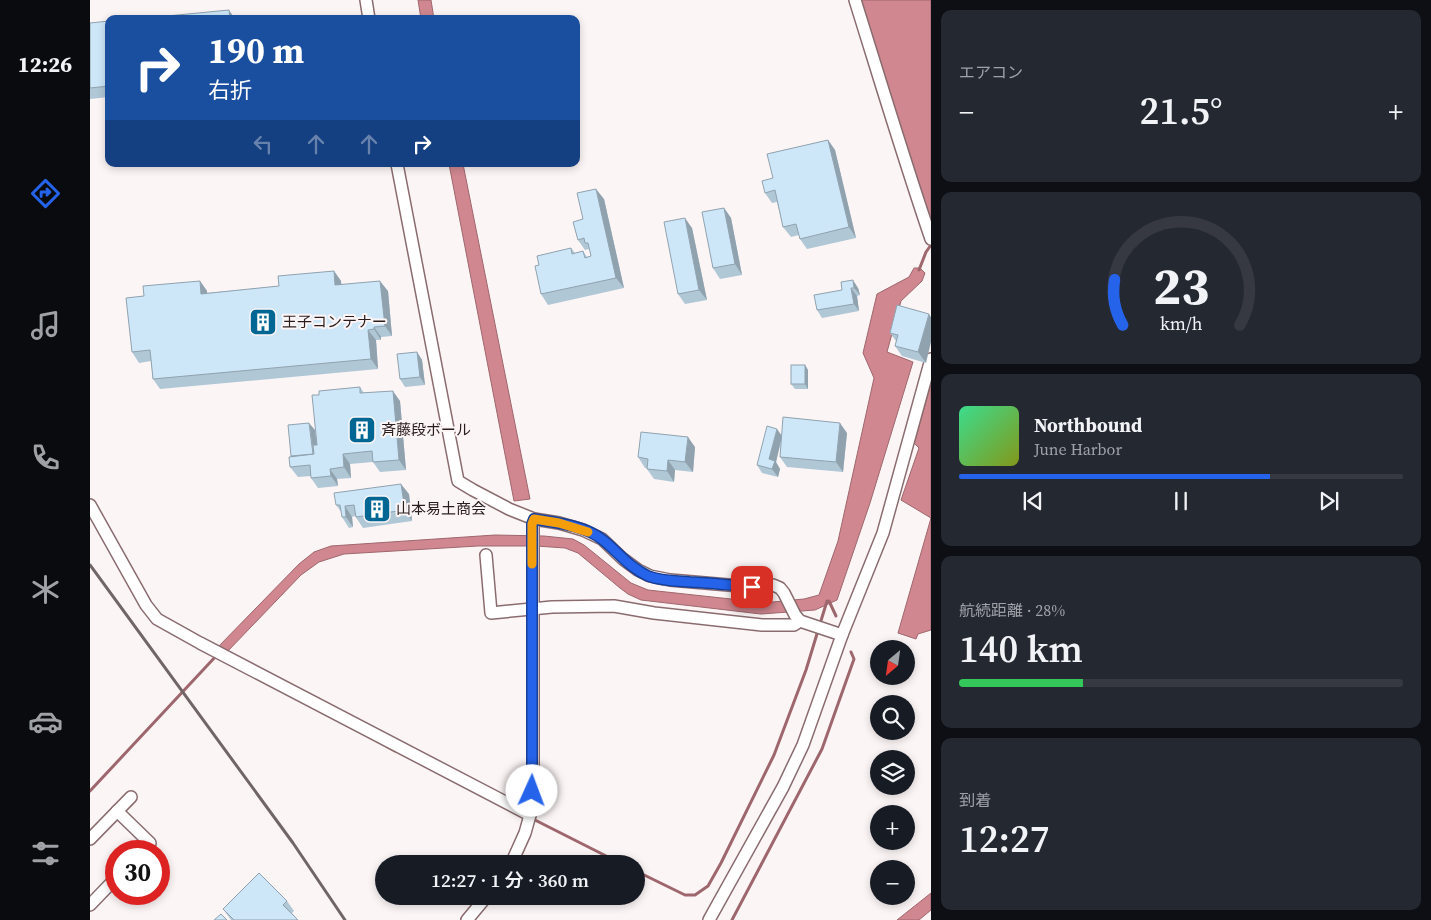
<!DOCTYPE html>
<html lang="ja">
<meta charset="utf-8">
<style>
body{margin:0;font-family:"Source Serif 4","Noto Sans JP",serif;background:#242831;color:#f1f3f6;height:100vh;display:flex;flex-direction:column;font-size:19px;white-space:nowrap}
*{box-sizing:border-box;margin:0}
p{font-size:16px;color:#9ea1a6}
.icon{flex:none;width:28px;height:28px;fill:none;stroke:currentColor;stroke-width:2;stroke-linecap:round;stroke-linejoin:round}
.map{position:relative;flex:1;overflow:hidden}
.details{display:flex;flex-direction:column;gap:10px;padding:10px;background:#0d0f14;width:500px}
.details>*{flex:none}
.top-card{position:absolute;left:15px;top:15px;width:475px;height:152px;border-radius:10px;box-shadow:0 2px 8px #0003;background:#1a4fa0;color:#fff;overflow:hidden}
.needle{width:32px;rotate:209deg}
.tools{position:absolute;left:780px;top:640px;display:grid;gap:10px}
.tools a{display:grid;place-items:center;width:45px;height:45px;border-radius:50%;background:#171b24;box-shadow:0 2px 8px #0003;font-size:25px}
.speed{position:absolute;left:15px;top:840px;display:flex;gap:10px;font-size:25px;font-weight:700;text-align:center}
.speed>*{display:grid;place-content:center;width:65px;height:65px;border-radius:50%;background:#171b24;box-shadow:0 2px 8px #0003;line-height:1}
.speed .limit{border:8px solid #d22;background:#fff;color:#111}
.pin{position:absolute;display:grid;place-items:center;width:42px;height:42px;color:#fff;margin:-21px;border-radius:10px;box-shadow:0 2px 8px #0006}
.me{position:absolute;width:55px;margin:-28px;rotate:2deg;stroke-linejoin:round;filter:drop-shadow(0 0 4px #0008)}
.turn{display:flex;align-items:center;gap:18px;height:105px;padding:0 20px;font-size:22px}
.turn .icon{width:65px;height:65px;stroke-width:2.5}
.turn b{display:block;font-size:35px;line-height:42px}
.lanes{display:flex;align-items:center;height:48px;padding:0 20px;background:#0003;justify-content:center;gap:25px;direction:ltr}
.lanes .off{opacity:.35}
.big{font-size:38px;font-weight:600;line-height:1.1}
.details .tile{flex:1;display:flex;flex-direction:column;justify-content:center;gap:8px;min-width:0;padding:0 18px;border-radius:10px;background:#242831}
.details .dial{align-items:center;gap:0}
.dial svg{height:130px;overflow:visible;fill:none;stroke:#363941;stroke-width:7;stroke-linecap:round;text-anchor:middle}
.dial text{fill:#f1f3f6;stroke:none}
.song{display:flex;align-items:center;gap:15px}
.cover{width:60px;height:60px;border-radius:8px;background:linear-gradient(135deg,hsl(150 70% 55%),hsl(70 70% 35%))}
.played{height:5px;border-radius:2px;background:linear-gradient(90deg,#2563eb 70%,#363941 70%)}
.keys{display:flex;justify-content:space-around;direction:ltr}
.heat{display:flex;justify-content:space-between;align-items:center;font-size:28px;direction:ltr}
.charge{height:8px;border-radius:4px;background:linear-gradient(90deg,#34c759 28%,#363941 0)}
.trip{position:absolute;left:285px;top:855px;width:270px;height:50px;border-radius:25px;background:#171b24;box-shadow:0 2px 8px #0003;font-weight:600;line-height:50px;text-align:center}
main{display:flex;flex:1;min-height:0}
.dock{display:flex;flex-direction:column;width:90px;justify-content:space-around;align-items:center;background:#090b0e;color:#9ea1a6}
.dock .icon{width:35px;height:35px}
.dock .current{color:#2563eb}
.dock b{font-size:22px;color:#f1f3f6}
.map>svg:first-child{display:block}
.water{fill:#d0878f;stroke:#9e676d}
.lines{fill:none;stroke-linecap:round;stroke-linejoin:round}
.stream{stroke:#9e676d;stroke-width:3}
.minor-casing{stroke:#8a6c6f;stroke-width:14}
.minor{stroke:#fff;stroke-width:11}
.rail{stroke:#716667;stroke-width:3}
.wall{fill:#b0c7d6}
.shaded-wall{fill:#90a2ae}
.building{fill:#cde7f9;stroke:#90a2ae}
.route-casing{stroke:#184099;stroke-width:12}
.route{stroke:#2563eb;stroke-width:9}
.slow{stroke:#f59e0b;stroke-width:9}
.labels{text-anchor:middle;stroke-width:4;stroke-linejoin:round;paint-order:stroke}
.poi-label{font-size:15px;fill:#291d1e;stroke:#fcf5f6;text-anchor:start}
</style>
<main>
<nav class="dock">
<b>12:26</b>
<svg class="icon current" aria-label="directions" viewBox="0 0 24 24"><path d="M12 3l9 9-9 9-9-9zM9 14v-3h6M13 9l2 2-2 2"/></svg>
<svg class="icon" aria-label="music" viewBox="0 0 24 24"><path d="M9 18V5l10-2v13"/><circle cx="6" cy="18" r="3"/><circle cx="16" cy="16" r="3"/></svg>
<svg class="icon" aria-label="phone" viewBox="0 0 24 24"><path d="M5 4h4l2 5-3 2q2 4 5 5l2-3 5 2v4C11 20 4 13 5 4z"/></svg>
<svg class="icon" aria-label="climate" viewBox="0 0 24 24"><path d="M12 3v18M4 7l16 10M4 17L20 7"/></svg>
<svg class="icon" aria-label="car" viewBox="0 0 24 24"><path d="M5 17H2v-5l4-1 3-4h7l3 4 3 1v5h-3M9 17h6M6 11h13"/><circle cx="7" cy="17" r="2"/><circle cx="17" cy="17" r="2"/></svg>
<svg class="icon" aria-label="filters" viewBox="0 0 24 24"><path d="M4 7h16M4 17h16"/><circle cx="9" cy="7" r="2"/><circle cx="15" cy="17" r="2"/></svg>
</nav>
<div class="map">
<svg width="841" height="920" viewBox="0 0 841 920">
<rect width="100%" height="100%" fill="#fcf5f6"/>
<g class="water">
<path d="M328 0H341L344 19H331Z"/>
<path d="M769 0H841V221Z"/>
<path d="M359 164H373L440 499 424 501Z"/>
<path d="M824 268H830L835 273 832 281 811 301 797 352 823 362 780 503 747 600 725 610 671 614 551 600 538 594 530 588 488 553 475 548 446 546H388L254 554 229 562 211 575 136 653 127 648 209 564 224 552 241 546 405 535 454 536 483 539 494 545 541 583 558 590 650 600 683 602 714 599 729 595 748 541 784 378 773 353 787 294 819 277Z"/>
<path d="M841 384V630L828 634 826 639 808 633 841 518 811 500 829 448 824 443Z"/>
<path d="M841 893V910L829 920H807Z"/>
</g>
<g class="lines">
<g class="stream">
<path d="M829 270 836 252 841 245"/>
<path d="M739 601 746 616"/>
<path d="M287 741 305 751"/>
<path d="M0 791 127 655"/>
<path d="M441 818 532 864"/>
<path d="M546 871 595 895H605L618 886 631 863 684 755 716 670 737 601"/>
<path d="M642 920 732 749 764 659 761 652"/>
</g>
<g class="minor-casing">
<g id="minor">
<path d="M276 0 279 19"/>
<path d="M765 0C790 80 814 160 841 239"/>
<path d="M307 164 368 481 383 490 419 509 444 519 469 523 493 530 512 539 533 559 548 570 560 576 580 580 662 587 683 585 690 588 694 593 705 615 710 621 752 635"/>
<path d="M0 505 56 605 67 619 110 643 440 815"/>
<path d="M396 555 401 613 462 607 524 606 564 613 672 625H704L710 621"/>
<path d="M27 811 60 843 52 851"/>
<path d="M0 839 41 797"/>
<path d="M421 864 435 833 440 815 443 774V524L444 519"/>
<path d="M0 905 26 878"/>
<path d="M377 920 397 896"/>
<path d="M619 920 693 787 713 745 752 635 793 533 841 359"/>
</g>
</g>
<use href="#minor" class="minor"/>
<path class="rail" d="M0 565 203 843 255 920"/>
</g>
<g class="wall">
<path d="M19 21V97L0 99V23Z"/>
<path d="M738 140 745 150 766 238 717 249 710 239 709 235 701 237 693 227 687 202 682 203 675 193 683 178Z"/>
<path d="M514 199 534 288 458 305 451 294 449 265 481 248 485 253 493 251 497 257 501 256 500 251 499 249 495 250 488 240 493 219Z"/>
<path d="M634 208 641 218 652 275 630 279 623 268Z"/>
<path d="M602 228 617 300 595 304 588 294Z"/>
<path d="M244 271 251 281V284L298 291 302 336 291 337V340H286L288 369 70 389 63 379 61 361 49 363 42 352 54 296 110 281 117 291V293L189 286Z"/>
<path d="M751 282 768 288 770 295 767 296 769 311 732 318 727 310 752 290Z"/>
<path d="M807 305 836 363 812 356 805 346 806 341 800 333Z"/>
<path d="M327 352 332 360 335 385 315 387 310 379Z"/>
<path d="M715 365 718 370V389H705L701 384Z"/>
<path d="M270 387 274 393 310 401 316 470 290 472 283 462 260 464 261 478 247 479 248 486 228 488 221 478V476L208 477 200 467 201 456 225 430 226 443 229 395Z"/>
<path d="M757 433 753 472 697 467 690 457 691 441 686 462 690 469 688 477 672 473 667 465 691 435Z"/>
<path d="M605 447 603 472 585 470 584 482 564 479 557 469V468H555L548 457Z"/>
<path d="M319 494 322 521 273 528 265 516 262 517 263 527 259 528 252 517V513L246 505Z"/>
<path d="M197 901 204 911 202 913 208 920H141L133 909Z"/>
</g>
<g class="shaded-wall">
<path d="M139 10 145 19H140Z"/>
<path d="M738 140 745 150 766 238 759 227Z"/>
<path d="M506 189 514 199 534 288 526 278Z"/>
<path d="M634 208 641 218 652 275 645 264Z"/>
<path d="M595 218 602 228 617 300 609 290Z"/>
<path d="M244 271 251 281 253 295 245 285Z"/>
<path d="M763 280 768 288 770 295 764 288Z"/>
<path d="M110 281 117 291 118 304 111 294Z"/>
<path d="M290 281 298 291 302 336 295 326Z"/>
<path d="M761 288 767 296 769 311 764 304Z"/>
<path d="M839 314 841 317V342L836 363 828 352Z"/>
<path d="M284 327 291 337V340L284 329Z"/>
<path d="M278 330 286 340 288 369 281 359Z"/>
<path d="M327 352 332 360 335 385 330 377Z"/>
<path d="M715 365 718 370V389L715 384Z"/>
<path d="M303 391 310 401 316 470 309 460Z"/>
<path d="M219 423 225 430 229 463 224 455Z"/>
<path d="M750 423 757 433 753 472 746 462Z"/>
<path d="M687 429 692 436 686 462 690 469 688 477 682 469 679 459Z"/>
<path d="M598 437 605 447 603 472 595 462Z"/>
<path d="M253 454 260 464 261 478 254 467Z"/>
<path d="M578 460 585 470 584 482 577 471Z"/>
<path d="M240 469 247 479 248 486 241 476Z"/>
<path d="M311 484 319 494 322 521 315 510Z"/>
<path d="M255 506 262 517 263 527 256 517Z"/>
</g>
<g class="building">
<path d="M139 10 140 19H46Z"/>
<path d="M19 21V86L0 88V23Z"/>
<path d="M738 140 759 227 710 239 706 224 693 227 685 190 675 193 672 181 683 178 677 154Z"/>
<path d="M506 189 526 278 451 294 445 266 449 265 447 256 481 248 482 254 493 251 495 258 501 256 498 243H495L494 238 488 240 483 222 493 219 487 193Z"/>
<path d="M634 208 645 264 623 268 612 212Z"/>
<path d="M595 218 609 290 588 294 574 222Z"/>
<path d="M244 271 245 285 290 281 295 326 284 327V329L278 330 281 359 63 379 60 350 42 352 36 298 54 296 53 286 110 281 111 294 189 286 188 276Z"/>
<path d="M763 280 764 288H761L764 304 727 310 724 295 752 290 751 282Z"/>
<path d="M807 305 839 314 828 352 805 346 808 335 800 333Z"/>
<path d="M327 352 330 377 310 379 307 354Z"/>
<rect x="701" y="365" width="14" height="19"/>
<path d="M270 387V393L303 391 309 460 283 462 282 451 253 454 254 467 240 469 241 476 221 478 220 465 200 467 199 457 224 454 223 445H227L222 395H229V391Z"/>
<path d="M693 417 750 423 746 462 690 457Z"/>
<path d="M219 423 223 454 201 456 198 425Z"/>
<path d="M677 426 687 429 679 459 685 461 682 469 667 465Z"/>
<path d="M551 432 598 437 595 462 578 460 577 471 557 469 558 459 548 457Z"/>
<path d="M311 484 315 510 266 517 264 505 255 506 256 517H252L250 505H246L244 493Z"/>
<path d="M169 873 197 901 193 905 208 920H144L133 909Z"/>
<path d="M131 914 137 920H124Z"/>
</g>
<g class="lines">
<g class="route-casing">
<path id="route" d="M442 791V524L444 519C467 523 494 525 513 540 528 552 540 568 558 576 571 581 587 581 600 582 621 583 641 585 662 587"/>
</g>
<use href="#route" class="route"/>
<path class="slow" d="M442 564V524L444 519 469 523 498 532"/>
</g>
<defs>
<g id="building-square" transform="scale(1.4375)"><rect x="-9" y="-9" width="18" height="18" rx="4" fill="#006694" stroke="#fcf5f6"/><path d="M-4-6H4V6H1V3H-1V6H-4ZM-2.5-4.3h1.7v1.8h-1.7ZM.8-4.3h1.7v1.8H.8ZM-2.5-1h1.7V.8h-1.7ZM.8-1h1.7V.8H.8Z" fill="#fff"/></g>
</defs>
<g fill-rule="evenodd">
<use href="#building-square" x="173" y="322"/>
<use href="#building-square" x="272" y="430"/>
<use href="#building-square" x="287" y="509"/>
</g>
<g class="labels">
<g class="poi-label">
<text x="192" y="327">王子コンテナー</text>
<text x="291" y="435">斉藤段ボール</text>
<text x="306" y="514">山本易土商会</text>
</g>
</g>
</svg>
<div class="tools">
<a><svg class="needle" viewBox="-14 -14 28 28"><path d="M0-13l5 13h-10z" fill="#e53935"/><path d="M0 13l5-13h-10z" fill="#9ea1a6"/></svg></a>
<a><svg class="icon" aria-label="search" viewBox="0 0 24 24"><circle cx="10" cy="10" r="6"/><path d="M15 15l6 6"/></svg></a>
<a><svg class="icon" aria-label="layers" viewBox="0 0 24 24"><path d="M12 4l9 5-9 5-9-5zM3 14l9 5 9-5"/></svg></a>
<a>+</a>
<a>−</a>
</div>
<div class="speed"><div class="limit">30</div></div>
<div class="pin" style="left:662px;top:587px;background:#d93025"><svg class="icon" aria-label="arrive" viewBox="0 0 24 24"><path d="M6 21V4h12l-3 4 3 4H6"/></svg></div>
<svg class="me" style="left:442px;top:791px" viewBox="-20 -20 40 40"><circle r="19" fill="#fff"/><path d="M0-13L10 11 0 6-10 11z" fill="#2563eb"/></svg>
<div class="trip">12:27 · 1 分 · 360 m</div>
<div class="top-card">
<div class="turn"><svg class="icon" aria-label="right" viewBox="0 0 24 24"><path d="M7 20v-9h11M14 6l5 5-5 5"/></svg><div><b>190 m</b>右折</div></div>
<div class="lanes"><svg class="icon off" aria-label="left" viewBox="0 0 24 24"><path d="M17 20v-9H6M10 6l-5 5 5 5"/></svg><svg class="icon off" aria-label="ahead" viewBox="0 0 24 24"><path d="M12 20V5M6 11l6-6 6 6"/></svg><svg class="icon off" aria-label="ahead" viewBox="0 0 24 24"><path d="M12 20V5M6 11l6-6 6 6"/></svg><svg class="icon" aria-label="right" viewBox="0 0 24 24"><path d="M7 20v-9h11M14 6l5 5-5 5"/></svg></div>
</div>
</div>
<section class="details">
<div class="tile"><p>エアコン</p>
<div class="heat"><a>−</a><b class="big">21.5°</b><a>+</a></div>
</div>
<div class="tile dial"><svg viewBox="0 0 100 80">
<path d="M14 69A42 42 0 1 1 86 69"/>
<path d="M14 69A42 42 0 0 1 9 41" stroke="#2563eb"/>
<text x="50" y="56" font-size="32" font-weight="700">23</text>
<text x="50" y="72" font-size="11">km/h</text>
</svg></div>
<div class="tile">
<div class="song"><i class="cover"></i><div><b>Northbound</b><p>June Harbor</p></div></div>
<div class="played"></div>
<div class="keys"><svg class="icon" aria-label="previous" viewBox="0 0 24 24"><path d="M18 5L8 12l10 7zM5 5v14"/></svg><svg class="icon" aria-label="pause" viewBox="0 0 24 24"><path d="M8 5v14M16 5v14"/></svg><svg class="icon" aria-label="next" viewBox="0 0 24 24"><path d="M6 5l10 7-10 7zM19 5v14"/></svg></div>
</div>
<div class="tile"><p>航続距離 · 28%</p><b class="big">140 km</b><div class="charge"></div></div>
<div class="tile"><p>到着</p><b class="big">12:27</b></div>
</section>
</main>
